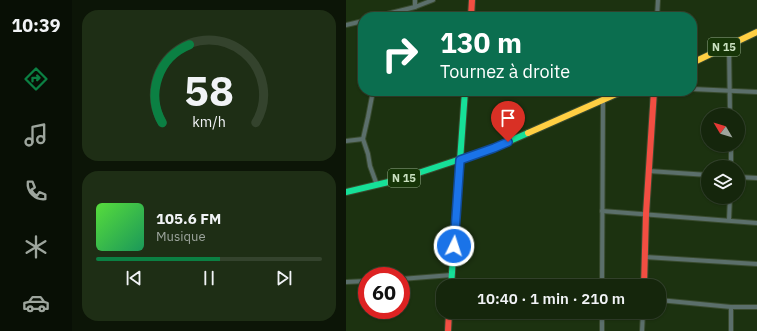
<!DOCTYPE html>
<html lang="fr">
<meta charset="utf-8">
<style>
body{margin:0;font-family:"IBM Plex Sans",sans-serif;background:#1e2e15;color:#f1f3f6;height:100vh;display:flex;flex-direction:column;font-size:15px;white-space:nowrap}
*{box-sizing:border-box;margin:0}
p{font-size:13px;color:#9da59d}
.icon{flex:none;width:22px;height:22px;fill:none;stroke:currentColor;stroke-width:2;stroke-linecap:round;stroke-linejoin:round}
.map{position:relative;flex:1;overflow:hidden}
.details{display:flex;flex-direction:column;gap:10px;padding:10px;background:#0c1507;width:274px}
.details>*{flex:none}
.hud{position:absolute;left:12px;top:12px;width:339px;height:84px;border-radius:16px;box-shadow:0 1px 3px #0004,0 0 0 1px #34432d;background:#0b6e4f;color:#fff;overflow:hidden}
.needle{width:26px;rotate:308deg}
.tools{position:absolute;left:355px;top:108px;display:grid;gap:8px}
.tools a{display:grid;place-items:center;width:44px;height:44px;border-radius:50%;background:#15260c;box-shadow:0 1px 3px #0004,0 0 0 1px #34432d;font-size:20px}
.speed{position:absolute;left:12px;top:267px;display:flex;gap:8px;font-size:20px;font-weight:700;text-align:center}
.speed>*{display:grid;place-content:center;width:52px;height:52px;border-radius:50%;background:#15260c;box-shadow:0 1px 3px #0004,0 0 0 1px #34432d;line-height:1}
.speed .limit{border:6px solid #d22;background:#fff;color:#111}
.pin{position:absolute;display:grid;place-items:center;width:34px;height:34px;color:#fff;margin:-41px -17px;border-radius:50% 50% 50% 0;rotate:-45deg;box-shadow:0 0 4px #0007}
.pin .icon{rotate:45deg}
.me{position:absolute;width:44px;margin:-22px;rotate:4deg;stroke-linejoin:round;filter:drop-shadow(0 0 3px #0008)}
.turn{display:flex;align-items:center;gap:14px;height:84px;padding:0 16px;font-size:18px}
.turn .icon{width:52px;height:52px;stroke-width:2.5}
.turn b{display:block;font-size:28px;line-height:34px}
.details .widget{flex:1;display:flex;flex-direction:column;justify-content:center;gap:6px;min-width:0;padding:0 14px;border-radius:16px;background:#1e2e15}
.details .dial{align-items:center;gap:0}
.dial svg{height:104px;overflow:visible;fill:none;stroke:#34432d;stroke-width:7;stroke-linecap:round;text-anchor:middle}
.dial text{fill:#f1f3f6;stroke:none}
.song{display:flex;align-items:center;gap:12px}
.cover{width:48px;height:48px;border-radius:6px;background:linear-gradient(135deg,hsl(110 70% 55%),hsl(150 70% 35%))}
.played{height:4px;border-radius:2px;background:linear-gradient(90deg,#0b8043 55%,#34432d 55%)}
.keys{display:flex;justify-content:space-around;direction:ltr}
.trip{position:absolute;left:90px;top:279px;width:230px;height:40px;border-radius:16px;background:#15260c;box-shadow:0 1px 3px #0004,0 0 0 1px #34432d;font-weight:600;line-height:40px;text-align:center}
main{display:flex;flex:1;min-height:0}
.menu{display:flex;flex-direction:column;width:72px;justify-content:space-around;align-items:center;background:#080f05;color:#9da59d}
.menu .icon{width:28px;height:28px}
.menu .on{color:#0b8043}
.menu b{font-size:18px;color:#f1f3f6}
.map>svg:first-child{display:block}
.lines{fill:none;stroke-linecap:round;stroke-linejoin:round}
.street-casing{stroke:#394b2f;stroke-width:6}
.fast-casing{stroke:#394b2f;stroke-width:8}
.slow-casing{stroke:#394b2f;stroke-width:8}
.jam-casing{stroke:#394b2f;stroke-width:8}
.street{stroke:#5b6f6b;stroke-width:4}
.fast{stroke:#16e098;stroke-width:6}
.slow{stroke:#ffcf43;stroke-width:6}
.jam{stroke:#f24e42;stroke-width:6}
.route-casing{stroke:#114b97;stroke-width:10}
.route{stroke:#1a73e8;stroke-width:7}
.labels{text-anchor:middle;stroke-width:3;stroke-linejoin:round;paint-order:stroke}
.shield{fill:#163507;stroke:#93ad88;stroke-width:1}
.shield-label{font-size:11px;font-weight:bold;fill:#c9e0c0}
</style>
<main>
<nav class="menu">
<b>10:39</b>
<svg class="icon on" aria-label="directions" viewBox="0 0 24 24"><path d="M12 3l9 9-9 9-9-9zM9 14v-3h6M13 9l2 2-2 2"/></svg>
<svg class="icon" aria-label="music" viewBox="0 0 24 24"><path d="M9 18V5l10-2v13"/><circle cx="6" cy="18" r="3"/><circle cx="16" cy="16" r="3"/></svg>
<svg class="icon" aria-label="phone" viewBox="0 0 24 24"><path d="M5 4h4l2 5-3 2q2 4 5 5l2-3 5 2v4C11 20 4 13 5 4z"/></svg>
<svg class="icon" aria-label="climate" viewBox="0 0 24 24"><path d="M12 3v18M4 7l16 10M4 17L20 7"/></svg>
<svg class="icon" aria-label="car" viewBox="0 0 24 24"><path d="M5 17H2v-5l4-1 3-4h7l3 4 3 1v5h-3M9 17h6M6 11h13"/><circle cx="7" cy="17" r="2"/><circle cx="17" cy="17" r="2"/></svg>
</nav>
<section class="details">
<div class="widget dial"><svg viewBox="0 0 100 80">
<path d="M14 69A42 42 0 1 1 86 69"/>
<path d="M14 69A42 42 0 0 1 35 9" stroke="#0b8043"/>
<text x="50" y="56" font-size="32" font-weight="700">58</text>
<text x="50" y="72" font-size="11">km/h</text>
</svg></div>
<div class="widget">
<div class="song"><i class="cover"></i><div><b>105.6 FM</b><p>Musique</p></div></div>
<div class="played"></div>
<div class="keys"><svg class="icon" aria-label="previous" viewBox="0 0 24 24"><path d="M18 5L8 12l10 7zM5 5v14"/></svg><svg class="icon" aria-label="pause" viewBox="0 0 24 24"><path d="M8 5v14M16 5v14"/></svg><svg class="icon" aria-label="next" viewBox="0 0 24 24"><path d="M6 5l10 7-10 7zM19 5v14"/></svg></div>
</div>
</section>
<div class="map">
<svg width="411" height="331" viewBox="0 0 411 331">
<rect width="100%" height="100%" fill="#1c3210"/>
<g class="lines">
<g class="street-casing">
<g id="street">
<path d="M69 0V7"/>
<path d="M29 17 69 7 87 0"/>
<path d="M311 17 312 0"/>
<path d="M0 25 17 21"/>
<path d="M383 45 384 115"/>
<path d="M346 89 411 92"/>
<path d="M27 91 22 117 17 139 22 154 24 166 31 185"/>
<path d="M0 141 17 139"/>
<path d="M385 145V167"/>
<path d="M303 171 362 175"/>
<path d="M392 177 411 178"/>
<path d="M256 211 411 223"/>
<path d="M383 220 384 197"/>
<path d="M299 257 411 264"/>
<path d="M55 279 106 275"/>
<path d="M0 282 21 281"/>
<path d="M256 286 257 100"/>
<path d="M313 300 385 307H411"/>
<path d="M385 307V331"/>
<path d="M256 331V312"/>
<path d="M296 331 297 312"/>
</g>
</g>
<g class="fast-casing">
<g id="fast">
<path d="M0 192 51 180 148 148 182 133"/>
<path d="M105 286 119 91"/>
</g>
</g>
<g class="slow-casing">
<g id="slow">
<path d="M346 63 411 32"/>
<path d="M182 133 277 91"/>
</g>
</g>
<g class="jam-casing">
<g id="jam">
<path d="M125 17 126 0"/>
<path d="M298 286 300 214 308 91"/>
<path d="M102 331 103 312"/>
</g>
</g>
<use href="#street" class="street"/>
<use href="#fast" class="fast"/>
<use href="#slow" class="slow"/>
<use href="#jam" class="jam"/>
</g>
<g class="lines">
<g class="route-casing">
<path id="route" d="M108 246 114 160 148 148 162 142"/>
</g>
<use href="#route" class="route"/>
</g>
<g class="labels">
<g class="shield">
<rect x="362" y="38" width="32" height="18" rx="3"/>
<rect x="42" y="169" width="32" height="18" rx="3"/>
</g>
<g class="shield-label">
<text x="378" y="51">N 15</text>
<text x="58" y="182">N 15</text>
</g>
</g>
</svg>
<div class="tools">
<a><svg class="needle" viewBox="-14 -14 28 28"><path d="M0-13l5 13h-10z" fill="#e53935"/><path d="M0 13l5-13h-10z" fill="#9da59d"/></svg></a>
<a><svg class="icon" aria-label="layers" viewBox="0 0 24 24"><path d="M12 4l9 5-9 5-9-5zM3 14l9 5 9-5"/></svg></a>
</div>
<div class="speed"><div class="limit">60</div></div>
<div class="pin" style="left:162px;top:142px;background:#d93025"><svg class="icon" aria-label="arrive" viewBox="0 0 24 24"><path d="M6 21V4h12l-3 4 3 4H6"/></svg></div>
<svg class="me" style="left:108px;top:246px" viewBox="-20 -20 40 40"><circle r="17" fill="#1a73e8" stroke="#fff" stroke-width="3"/><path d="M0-11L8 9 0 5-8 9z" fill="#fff"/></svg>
<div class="trip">10:40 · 1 min · 210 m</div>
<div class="hud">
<div class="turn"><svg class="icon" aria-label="right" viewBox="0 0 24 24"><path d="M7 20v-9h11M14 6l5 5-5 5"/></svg><div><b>130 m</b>Tournez à droite</div></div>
</div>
</div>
</main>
